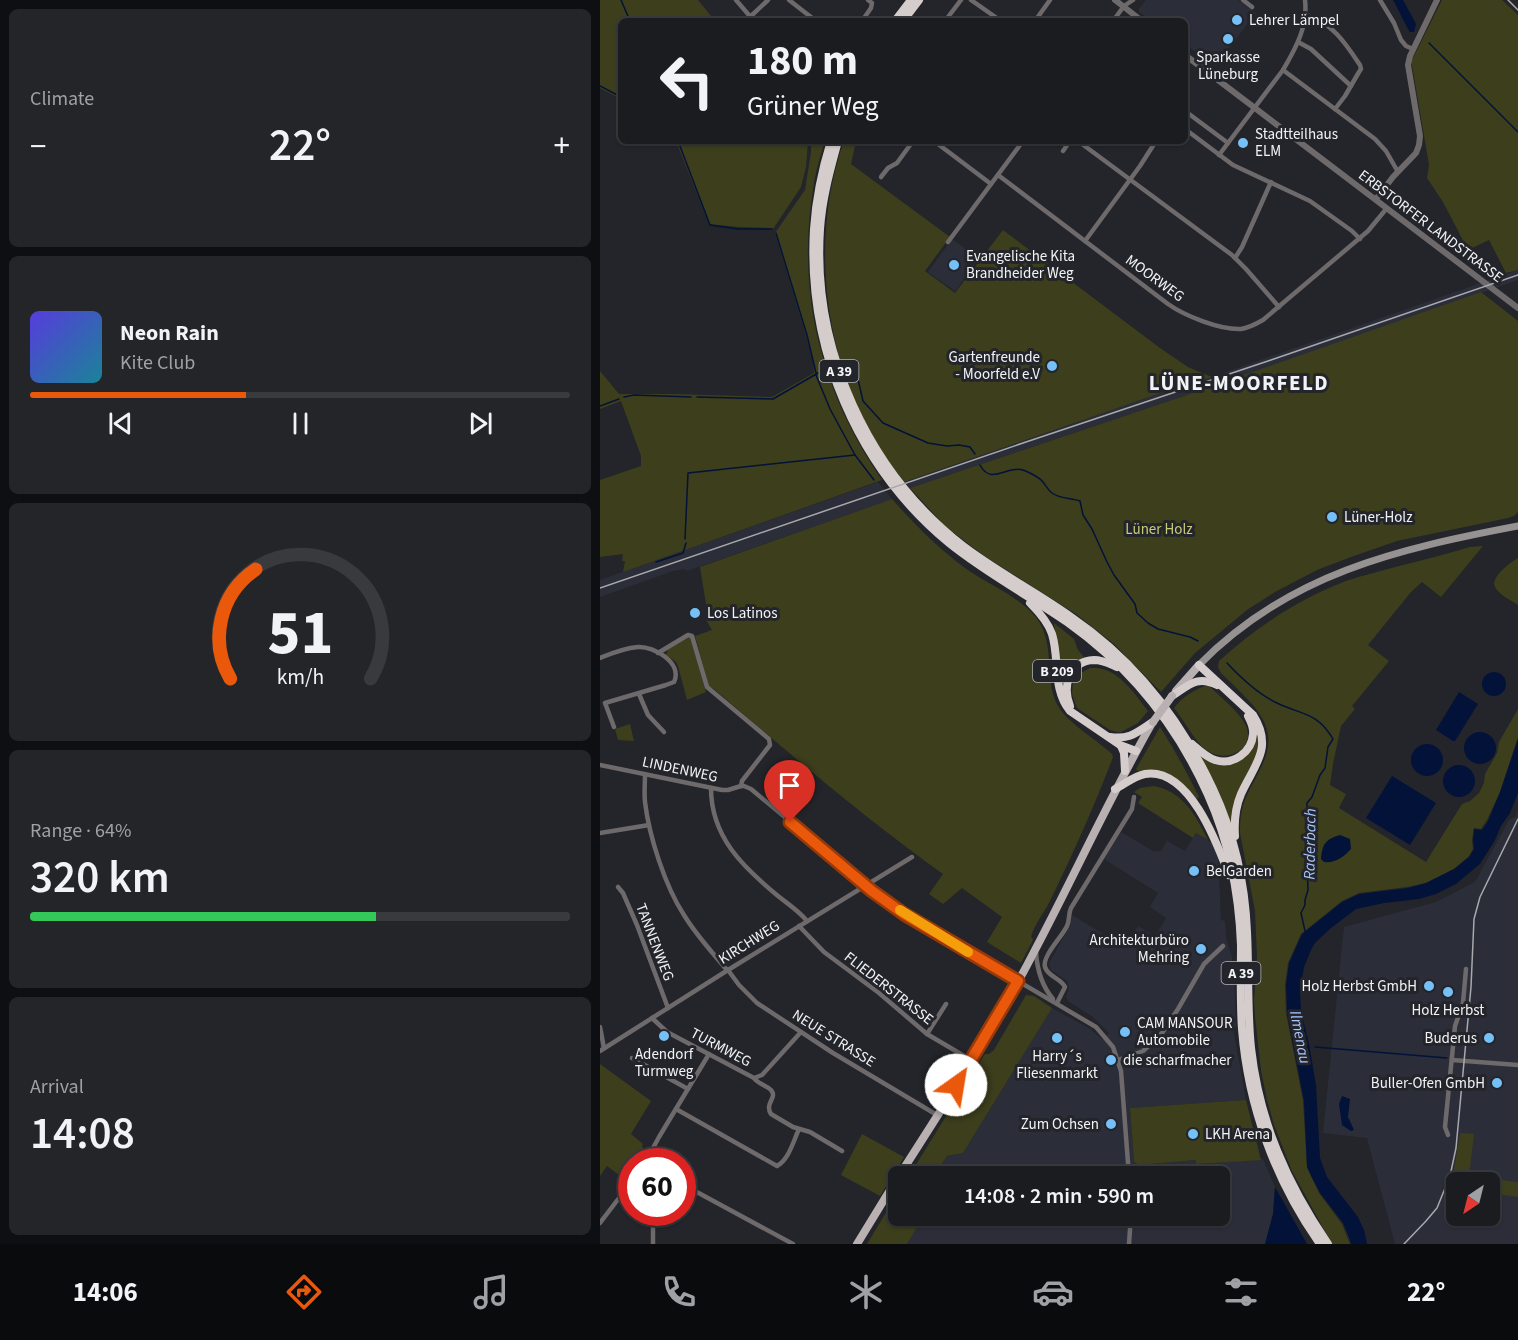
<!DOCTYPE html>
<meta charset="utf-8">
<style>
body{margin:0;font-family:"Source Sans 3",sans-serif;background:#232529;color:#f1f3f6;height:100vh;display:flex;flex-direction:column;font-size:22px;white-space:nowrap}
*{box-sizing:border-box;margin:0}
p{font-size:20px;color:#9fa1a5}
.icon{flex:none;width:33px;height:33px;fill:none;stroke:currentColor;stroke-width:2;stroke-linecap:round;stroke-linejoin:round}
.map{position:relative;flex:1;overflow:hidden}
.details{display:flex;flex-direction:column;gap:9px;padding:9px;background:#0e0f12;width:600px}
.details>*{flex:none}
.top-card{position:absolute;left:18px;top:18px;width:570px;height:126px;border-radius:9px;box-shadow:0 2px 4px #0004,0 0 0 2px #383a3e;background:#1a1c20;color:#f1f3f6;overflow:hidden}
.needle{width:39px;rotate:215deg}
.tools{position:absolute;left:846px;top:1172px;display:grid;gap:12px}
.tools a{display:grid;place-items:center;width:54px;height:54px;border-radius:9px;background:#1a1c20;box-shadow:0 2px 4px #0004,0 0 0 2px #383a3e;font-size:30px}
.speed{position:absolute;left:18px;top:1148px;display:flex;gap:12px;font-size:30px;font-weight:700;text-align:center}
.speed>*{display:grid;place-content:center;width:78px;height:78px;border-radius:50%;background:#1a1c20;box-shadow:0 2px 4px #0004,0 0 0 2px #383a3e;line-height:1}
.speed .limit{border:9px solid #d22;background:#fff;color:#111}
.pin{position:absolute;display:grid;place-items:center;width:51px;height:51px;color:#fff;margin:-62px -26px;border-radius:50% 50% 50% 0;rotate:-45deg;box-shadow:0 0 6px #0007}
.pin .icon{rotate:45deg}
.me{position:absolute;width:66px;margin:-33px;rotate:32deg;stroke-linejoin:round;filter:drop-shadow(0 0 4px #0008)}
.turn{display:flex;align-items:center;gap:21px;height:126px;padding:0 30px;font-size:27px}
.turn .icon{width:78px;height:78px;stroke-width:2.5}
.turn b{display:block;font-size:42px;line-height:51px}
.big{font-size:45px;font-weight:600;line-height:1.1}
.details .tile{flex:1;display:flex;flex-direction:column;justify-content:center;gap:9px;min-width:0;padding:0 21px;border-radius:9px;background:#232529}
.details .dial{align-items:center;gap:0}
.dial svg{height:156px;overflow:visible;fill:none;stroke:#383a3e;stroke-width:7;stroke-linecap:round;text-anchor:middle}
.dial text{fill:#f1f3f6;stroke:none}
.song{display:flex;align-items:center;gap:18px}
.cover{width:72px;height:72px;border-radius:9px;background:linear-gradient(135deg,hsl(250 70% 55%),hsl(190 70% 35%))}
.played{height:6px;border-radius:3px;background:linear-gradient(90deg,#ea580c 40%,#383a3e 40%)}
.keys{display:flex;justify-content:space-around;direction:ltr}
.heat{display:flex;justify-content:space-between;align-items:center;font-size:33px;direction:ltr}
.charge{height:9px;border-radius:4px;background:linear-gradient(90deg,#34c759 64%,#383a3e 0)}
.trip{position:absolute;left:288px;top:1166px;width:342px;height:60px;border-radius:9px;background:#1a1c20;box-shadow:0 2px 4px #0004,0 0 0 2px #383a3e;font-weight:600;line-height:60px;text-align:center}
.dock{display:flex;height:96px;justify-content:space-around;align-items:center;background:#0a0b0d;color:#9fa1a5}
.dock .icon{width:42px;height:42px}
.dock .active{color:#ea580c}
.dock b{font-size:27px;color:#f1f3f6}
main{display:flex;flex:1;min-height:0}
.map>svg:first-child{display:block}
.built{fill:#2b2e39;fill-rule:evenodd}
.green{fill:#3d3e1c}
.water{fill:#031239}
.lines{fill:none;stroke-linecap:round;stroke-linejoin:round}
.stream{stroke:#031239;stroke-width:1.5}
.minor{stroke:#6e6a6b;stroke-width:4.5}
.tertiary{stroke:#6e6a6b;stroke-width:6}
.secondary{stroke:#979292;stroke-width:7}
.primary{stroke:#b8b0b1;stroke-width:8}
.motorway{stroke:#d5cccc;stroke-width:8}
.rail{stroke:#a8a9ad;stroke-width:1.5}
.primary-bridge{stroke:#b8b0b1;stroke-width:8}
.route-casing{stroke:#983908;stroke-width:15}
.route{stroke:#ea580c;stroke-width:10}
.slow{stroke:#f59e0b;stroke-width:10}
.poi-dot{fill:#75c0f6;stroke:#23252a;stroke-width:2}
.labels{text-anchor:middle;stroke-width:6;stroke-linejoin:round;paint-order:stroke}
.shield{fill:#23252a;stroke:#b4b5ba;stroke-width:1.5}
.shield-label{font-size:14px;font-weight:bold;fill:#f2f3f7}
.poi-label{font-size:15px;fill:#f2f3f7;stroke:#23252a;text-anchor:start}
.street-label{font-size:15px;fill:#f2f3f7;stroke:#23252a}
.park-label{font-size:15px;fill:#c8cc76;stroke:#23252a}
.water-label{font-size:16px;font-style:italic;fill:#a7c5ff;stroke:#23252a}
.district-label{font-size:21px;font-weight:bold;letter-spacing:1.5px;fill:#f2f3f7;stroke:#23252a}
</style>
<main>
<section class="details">
<div class="tile"><p>Climate</p>
<div class="heat"><a>−</a><b class="big">22°</b><a>+</a></div>
</div>
<div class="tile">
<div class="song"><i class="cover"></i><div><b>Neon Rain</b><p>Kite Club</p></div></div>
<div class="played"></div>
<div class="keys"><svg class="icon" aria-label="previous" viewBox="0 0 24 24"><path d="M18 5L8 12l10 7zM5 5v14"/></svg><svg class="icon" aria-label="pause" viewBox="0 0 24 24"><path d="M8 5v14M16 5v14"/></svg><svg class="icon" aria-label="next" viewBox="0 0 24 24"><path d="M6 5l10 7-10 7zM19 5v14"/></svg></div>
</div>
<div class="tile dial"><svg viewBox="0 0 100 80">
<path d="M14 69A42 42 0 1 1 86 69"/>
<path d="M14 69A42 42 0 0 1 27 13" stroke="#ea580c"/>
<text x="50" y="56" font-size="32" font-weight="700">51</text>
<text x="50" y="72" font-size="11">km/h</text>
</svg></div>
<div class="tile"><p>Range · 64%</p><b class="big">320 km</b><div class="charge"></div></div>
<div class="tile"><p>Arrival</p><b class="big">14:08</b></div>
</section>
<div class="map">
<svg width="918" height="1244" viewBox="0 0 918 1244">
<rect width="100%" height="100%" fill="#23252a"/>
<g class="built">
<path d="M546 0H638L656 13 615 66 585 44V21H552L539 12V9Z"/>
<path d="M352 239 379 258 355 291 328 272Z"/>
<path d="M918 270V280L799 322 584 396 310 488 304 482 572 389 612 377Z"/>
<path d="M278 482 292 499 87 571 85 569 73 571 0 597V580Z"/>
<path d="M918 810V1244H795L767 1138 723 1133 744 927 836 902 875 882 909 820 915 817ZM856 1182H890V1215H856Z"/>
<path d="M521 832 553 851H561L567 841 585 851 596 833 615 845 618 854 621 920 625 921 626 937 632 958 634 972 636 1027 633 1028 646 1100 530 1108 534 1162 539 1165 596 1160 597 1164 663 1159 675 1187 673 1214 665 1244H307L322 1219V1215H620V1176H334L347 1156 363 1153 452 1008 490 1029 502 1039 509 1033 493 1017 468 1001 466 997 469 988 467 981 451 970 449 963 470 926 472 915 525 947 538 926 555 936 566 918 550 907 558 893 504 859Z"/>
</g>
<g class="green">
<path d="M0 0H98L115 21H21V99L0 88Z"/>
<path d="M842 0H902L918 15V270L906 273 889 240 868 250 843 202 827 178 829 165 812 65V60Z"/>
<path d="M76 141H208L206 167 201 187 173 229 170 228 138 227 109 224Z"/>
<path d="M211 141H225C220 157 215 173 213 190 196 294 222 394 282 480L23 572 25 561H22L23 554 0 557V480L41 466V456L21 401 0 409V371L19 394H74L172 397 214 373 213 362 206 335 175 233 205 190 211 152Z"/>
<path d="M244 141H256L251 164 350 237 325 271 355 293 403 230 560 348 588 367 612 377 572 389 304 482C284 457 266 430 253 401 248 391 246 380 243 370 220 297 218 214 244 141Z"/>
<path d="M881 292 918 321V512L914 516 908 518 797 541 751 557 717 570 675 592 647 610 595 653 561 692 514 644 476 614 383 555 345 526 310 488 584 396Z"/>
<path d="M292 499C315 525 338 548 365 568 386 583 417 596 433 614 459 642 441 681 460 709 471 725 497 740 512 754L513 757C495 805 474 851 452 897 446 911 435 922 431 937L433 939 432 942 421 963 387 942 402 917 362 888 343 904 329 894 343 874C263 817 189 753 114 689L109 687 95 636 112 630 106 620V604L100 567Z"/>
<path d="M883 546 841 597 822 582 811 592 768 645 789 661 752 706 755 709 741 726 733 764 730 785 746 794 739 808 826 862 862 804 870 801 879 793 884 783 885 774 897 753 899 742 918 709V737L900 792 887 820 881 829 874 828 872 840 873 849 869 856 854 869 826 883 807 887 759 893 742 901 701 934 688 963 685 985 686 1013 703 1101 707 1167 719 1193 742 1224 750 1244H732L692 1171 674 1125 667 1100 661 1070 655 1016 654 1000 657 957 655 911 640 833C640 820 641 809 646 797 658 771 679 747 662 718 653 702 634 686 621 673L618 667 619 661C656 627 699 599 746 581 763 575 782 571 799 566 823 560 847 554 870 547Z"/>
<path d="M918 558V605C911 600 899 595 895 587 890 577 911 562 918 558Z"/>
<path d="M454 623 474 639 478 650 484 657 470 665 465 677 460 680Z"/>
<path d="M89 637 91 638 106 692 87 700 78 666 76 662 66 655 68 649Z"/>
<path d="M490 668C516 665 534 693 548 711L538 723 521 732H517L510 730 477 708 472 694 473 682 477 675Z"/>
<path d="M608 685C619 696 640 712 646 726 656 750 625 765 605 749 595 741 583 719 574 708 582 697 595 689 608 685Z"/>
<path d="M30 724 34 741 18 740 15 729Z"/>
<path d="M656 726 659 735 658 754 631 825 599 753 605 759H642Z"/>
<path d="M560 727C575 750 587 773 599 797L597 799C579 780 566 767 538 771L536 769Z"/>
<path d="M554 786C584 792 595 815 608 840L596 833 593 838 538 803 542 797 534 792 540 788Z"/>
<path d="M426 995 434 996 452 1008 363 1153 347 1156 334 1176H309L379 1063 385 1054H389L394 1050Z"/>
<path d="M0 1064 51 1101 31 1134 43 1144 42 1146 45 1152 42 1161H32L31 1176 27 1181 7 1166 0 1176Z"/>
<path d="M646 1100 661 1160 596 1164V1160L539 1165 534 1162 530 1108Z"/>
<path d="M860 1133 874 1134 869 1176 918 1182V1197L890 1193V1182H856V1189L850 1188 853 1175Z"/>
<path d="M262 1134 304 1157 280 1196 241 1175Z"/>
<path d="M298 1193V1215H322V1219L307 1244H267Z"/>
</g>
<g class="water">
<path d="M793 0H803L816 24 814 32H810C803 21 799 10 793 0Z"/>
<circle cx="894" cy="684" r="12"/>
<path d="M859 692 878 704 855 741H853L836 730Z"/>
<circle cx="880" cy="748" r="16"/>
<path d="M918 739V793L910 813 901 826 895 840 880 864 856 884 836 894 819 899 784 903 756 909 731 928 715 943 711 950 704 967 700 992 701 1011 709 1044 716 1085 720 1158 727 1177 758 1217 764 1230 767 1244H751L749 1237 743 1223 720 1193 712 1178 707 1167 704 1101 687 1013 686 985 689 963 702 934 742 902 759 894 808 888 826 883 854 869 869 857 874 849 873 840 874 829 882 830 888 821 900 792Z"/>
<circle cx="827" cy="760" r="16"/>
<circle cx="859" cy="781" r="16"/>
<path d="M792 776 836 803 810 845 766 818Z"/>
<path d="M740 835 750 839 751 849C745 856 734 864 724 862L721 859C722 844 726 839 740 835Z"/>
<path d="M742 1096 750 1099 748 1117 754 1130 751 1131 742 1125 739 1104Z"/>
<path d="M675 1187 707 1244H665L673 1214Z"/>
</g>
<g class="lines">
<g class="stream">
<path d="M21 0 30 21"/>
<path d="M829 43 918 132"/>
<path d="M0 86 21 97"/>
<path d="M78 141 110 225 138 229H172"/>
<path d="M176 233 207 335 216 373"/>
<path d="M251 362H254L263 401 283 423 328 443 347 446 359 445 370 447 375 454"/>
<path d="M24 397 34 395 91 397"/>
<path d="M97 397 173 399 218 373"/>
<path d="M0 406 19 399"/>
<path d="M255 455 274 480"/>
<path d="M380 465C391 486 407 465 423 470 430 473 438 476 443 482 446 486 449 491 452 493 460 499 471 498 480 501L483 515 492 529 507 562 514 575 535 604 537 613 548 623 558 629 590 637 598 641"/>
<path d="M85 539 88 473 255 455 230 409 216 375"/>
<path d="M56 562 83 553 86 543"/>
<path d="M627 663C641 678 659 695 679 704 703 715 718 713 733 739L728 747 725 768 720 775 712 797 707 803V808L710 815 707 860 708 890 705 900V905L701 913 705 931"/>
<path d="M715 1047 847 1058"/>
</g>
<g class="minor">
<path d="M136 0 154 21"/>
<path d="M189 0 216 21"/>
<path d="M371 0 401 21"/>
<path d="M643 0 652 7"/>
<path d="M780 0 794 23 801 40 806 46 813 49"/>
<path d="M706 15C732 22 746 44 760 65L761 69 759 72 745 96 735 109"/>
<path d="M150 17 168 0"/>
<path d="M262 21 271 8 272 3 268 0"/>
<path d="M345 21 361 0"/>
<path d="M435 21 450 0"/>
<path d="M513 21 524 6 533 0"/>
<path d="M698 42 711 49 751 86"/>
<path d="M683 70 775 139 786 151 798 172"/>
<path d="M585 111 628 143"/>
<path d="M585 129 633 165 710 201 752 231 760 239"/>
<path d="M334 141 391 184"/>
<path d="M478 141 632 255 646 269 679 307"/>
<path d="M463 151 470 141"/>
<path d="M619 155 683 70C696 48 708 26 705 0"/>
<path d="M398 175 568 304C585 316 620 330 641 329 649 328 656 324 663 320L768 231 787 208"/>
<path d="M281 177 288 168 297 163 313 141"/>
<path d="M485 241 540 166 556 141"/>
<path d="M348 242 423 141"/>
<path d="M635 258 642 247 671 182"/>
<path d="M58 653 88 635 92 636 107 687 169 739 170 745 142 781 141 786"/>
<path d="M0 658C12 653 25 648 38 647 54 646 83 663 74 682L66 685 5 703 14 727"/>
<path d="M39 694 48 715 64 732"/>
<path d="M0 765 122 790H128L141 786"/>
<path d="M45 774C45 784 44 793 45 802 49 836 65 886 84 915 96 935 112 952 127 970"/>
<path d="M141 786H144L151 789 272 890 304 914 496 1027 513 1047 521 1071 529 1176"/>
<path d="M111 788C111 837 143 867 178 896 188 904 199 911 207 921"/>
<path d="M0 833 49 825"/>
<path d="M18 887 23 893 37 925 68 1008"/>
<path d="M199 926 224 952 279 993 327 1034 371 1060"/>
<path d="M436 952C437 969 442 986 453 999"/>
<path d="M128 970 139 985 157 1003 233 1053 337 1115"/>
<path d="M457 1003 465 987C461 978 448 977 445 967 442 956 462 937 467 926 470 920 468 914 471 908L532 809 534 797"/>
<path d="M52 1018 67 1032 154 1078 162 1075 201 1032"/>
<path d="M0 1027 4 1048"/>
<path d="M327 1034 346 1004"/>
<path d="M0 1051 128 970 312 857"/>
<path d="M32 1058 88 1089"/>
<path d="M518 1060 543 1051 553 1042 562 1033 578 1009 604 964 623 946"/>
<path d="M852 1060 918 1065"/>
<path d="M154 1078C158 1084 166 1085 171 1090 178 1098 164 1103 171 1114L193 1127 210 1132 242 1151"/>
<path d="M76 1109 177 1166C189 1159 193 1142 199 1129"/>
<path d="M848 1135 845 1127 855 1026 863 1003 866 969"/>
<path d="M46 1161 59 1137 109 1054"/>
<path d="M82 1184 193 1244"/>
<path d="M53 1212V1244"/>
<path d="M0 1223 32 1181"/>
<path d="M529 1244 531 1215"/>
</g>
<g class="tertiary">
<path d="M515 0 542 21"/>
<path d="M585 55 918 308"/>
<path d="M776 199 793 177 816 153 819 145 820 136 808 65 810 56 837 0"/>
</g>
<path class="secondary" d="M599 665C688 574 797 549 918 526"/>
<g class="primary">
<path d="M576 691 599 665"/>
<path d="M299 1176C346 1102 395 1028 435 950 475 874 510 797 552 723"/>
<path d="M257 1244 298 1177"/>
</g>
<g class="motorway">
<path d="M295 21 311 0"/>
<path d="M303 21 319 0"/>
<path d="M231 141C222 170 216 199 214 229 207 349 257 467 349 543 386 573 428 595 467 622 529 666 577 725 608 795 629 842 639 893 641 945 641 973 640 1001 642 1029 648 1106 675 1180 720 1244"/>
<path d="M238 141C230 170 222 199 220 229 212 350 268 472 363 546 397 572 436 592 471 617 534 660 581 720 613 789 634 834 645 883 647 932 649 971 647 1009 651 1048 659 1121 687 1184 728 1244"/>
<path d="M430 603C439 612 448 622 452 634 460 660 452 689 470 711L520 745 536 751"/>
<path d="M599 665 653 715C674 748 654 765 641 794 635 808 634 821 635 836"/>
<path d="M572 696C589 685 597 675 617 685"/>
<path d="M470 706C462 686 469 661 494 660 503 660 510 664 517 667"/>
<path d="M510 737C530 740 537 732 553 722"/>
<path d="M592 744C599 750 606 757 615 760 633 766 652 752 653 734 654 727 651 722 648 716"/>
<path d="M521 746 524 753 525 771"/>
<path d="M515 789C525 784 534 776 545 774 589 767 617 843 629 875"/>
</g>
<g class="rail">
<path d="M908 0 918 10"/>
<path d="M0 588 423 443 671 360 918 275"/>
<path d="M804 1244 826 1221 837 1208 850 1176 856 1148 871 987 874 919 880 897 918 819"/>
</g>
<path class="primary-bridge" d="M553 722 572 696"/>
</g>
<g class="lines">
<g class="route-casing">
<path id="route" d="M190 822 272 891 304 914 418 981 356 1085"/>
</g>
<use href="#route" class="route"/>
<path class="slow" d="M300 910 368 952"/>
</g>
<g class="poi-dot">
<circle cx="637" cy="20" r="6"/>
<circle cx="628" cy="39" r="6"/>
<circle cx="643" cy="143" r="6"/>
<circle cx="354" cy="265" r="6"/>
<circle cx="452" cy="366" r="6"/>
<circle cx="732" cy="517" r="6"/>
<circle cx="95" cy="613" r="6"/>
<circle cx="594" cy="871" r="6"/>
<circle cx="601" cy="949" r="6"/>
<circle cx="829" cy="986" r="6"/>
<circle cx="848" cy="992" r="6"/>
<circle cx="525" cy="1032" r="6"/>
<circle cx="64" cy="1036" r="6"/>
<circle cx="457" cy="1038" r="6"/>
<circle cx="889" cy="1038" r="6"/>
<circle cx="511" cy="1060" r="6"/>
<circle cx="897" cy="1083" r="6"/>
<circle cx="511" cy="1124" r="6"/>
<circle cx="593" cy="1134" r="6"/>
</g>
<g class="labels">
<g class="shield">
<rect x="219.5" y="360" width="39" height="22" rx="4.5"/>
<rect x="433" y="660" width="48" height="22" rx="4.5"/>
<rect x="621.5" y="962" width="39" height="22" rx="4.5"/>
</g>
<g class="shield-label">
<text x="239" y="376">A 39</text>
<text x="457" y="676">B 209</text>
<text x="641" y="978">A 39</text>
</g>
<g class="poi-label">
<text x="649" y="25">Lehrer Lämpel</text>
<text x="628" y="62" text-anchor="middle">Sparkasse<tspan x="628" dy="17">Lüneburg</tspan></text>
<text x="655" y="139">Stadtteilhaus<tspan x="655" dy="17">ELM</tspan></text>
<text x="366" y="261">Evangelische Kita<tspan x="366" dy="17">Brandheider Weg</tspan></text>
<text x="440" y="362" text-anchor="end">Gartenfreunde<tspan x="440" dy="17">- Moorfeld e.V</tspan></text>
<text x="744" y="522">Lüner-Holz</text>
<text x="107" y="618">Los Latinos</text>
<text x="606" y="876">BelGarden</text>
<text x="589" y="945" text-anchor="end">Architekturbüro<tspan x="589" dy="17">Mehring</tspan></text>
<text x="817" y="991" text-anchor="end">Holz Herbst GmbH</text>
<text x="848" y="1015" text-anchor="middle">Holz Herbst</text>
<text x="537" y="1028">CAM MANSOUR<tspan x="537" dy="17">Automobile</tspan></text>
<text x="877" y="1043" text-anchor="end">Buderus</text>
<text x="64" y="1059" text-anchor="middle">Adendorf<tspan x="64" dy="17">Turmweg</tspan></text>
<text x="457" y="1061" text-anchor="middle">Harry´s<tspan x="457" dy="17">Fliesenmarkt</tspan></text>
<text x="523" y="1065">die scharfmacher</text>
<text x="885" y="1088" text-anchor="end">Buller-Ofen GmbH</text>
<text x="499" y="1129" text-anchor="end">Zum Ochsen</text>
<text x="605" y="1139">LKH Arena</text>
</g>
<g class="street-label">
<text transform="translate(831 226) rotate(37)" y="5">ERBSTORFER LANDSTRASSE</text>
<text transform="translate(555 278) rotate(36)" y="5">MOORWEG</text>
<text transform="translate(80 769) rotate(12)" y="5">LINDENWEG</text>
<text transform="translate(55 942) rotate(69)" y="5">TANNENWEG</text>
<text transform="translate(149 942) rotate(-32)" y="5">KIRCHWEG</text>
<text transform="translate(289 988) rotate(38)" y="5">FLIEDERSTRASSE</text>
<text transform="translate(234 1038) rotate(32)" y="5">NEUE STRASSE</text>
<text transform="translate(121 1047) rotate(28)" y="5">TURMWEG</text>
</g>
<g class="park-label">
<text x="559" y="534">Lüner Holz</text>
</g>
<g class="water-label">
<text transform="translate(709 844) rotate(-89)" y="6">Raderbach</text>
<text transform="translate(701 1037) rotate(79)" y="6">Ilmenau</text>
</g>
<g class="district-label">
<text x="639" y="390">LÜNE-MOORFELD</text>
</g>
</g>
</svg>
<div class="tools">
<a><svg class="needle" viewBox="-14 -14 28 28"><path d="M0-13l5 13h-10z" fill="#e53935"/><path d="M0 13l5-13h-10z" fill="#9fa1a5"/></svg></a>
</div>
<div class="speed"><div class="limit">60</div></div>
<div class="pin" style="left:190px;top:822px;background:#d93025"><svg class="icon" aria-label="arrive" viewBox="0 0 24 24"><path d="M6 21V4h12l-3 4 3 4H6"/></svg></div>
<svg class="me" style="left:356px;top:1085px" viewBox="-20 -20 40 40"><circle r="19" fill="#fff"/><path d="M0-13L10 11 0 6-10 11z" fill="#ea580c"/></svg>
<div class="trip">14:08 · 2 min · 590 m</div>
<div class="top-card">
<div class="turn"><svg class="icon" aria-label="left" viewBox="0 0 24 24"><path d="M17 20v-9H6M10 6l-5 5 5 5"/></svg><div><b>180 m</b>Grüner Weg</div></div>
</div>
</div>
</main>
<nav class="dock">
<b>14:06</b>
<svg class="icon active" aria-label="directions" viewBox="0 0 24 24"><path d="M12 3l9 9-9 9-9-9zM9 14v-3h6M13 9l2 2-2 2"/></svg>
<svg class="icon" aria-label="music" viewBox="0 0 24 24"><path d="M9 18V5l10-2v13"/><circle cx="6" cy="18" r="3"/><circle cx="16" cy="16" r="3"/></svg>
<svg class="icon" aria-label="phone" viewBox="0 0 24 24"><path d="M5 4h4l2 5-3 2q2 4 5 5l2-3 5 2v4C11 20 4 13 5 4z"/></svg>
<svg class="icon" aria-label="climate" viewBox="0 0 24 24"><path d="M12 3v18M4 7l16 10M4 17L20 7"/></svg>
<svg class="icon" aria-label="car" viewBox="0 0 24 24"><path d="M5 17H2v-5l4-1 3-4h7l3 4 3 1v5h-3M9 17h6M6 11h13"/><circle cx="7" cy="17" r="2"/><circle cx="17" cy="17" r="2"/></svg>
<svg class="icon" aria-label="filters" viewBox="0 0 24 24"><path d="M4 7h16M4 17h16"/><circle cx="9" cy="7" r="2"/><circle cx="15" cy="17" r="2"/></svg>
<b>22°</b>
</nav>
